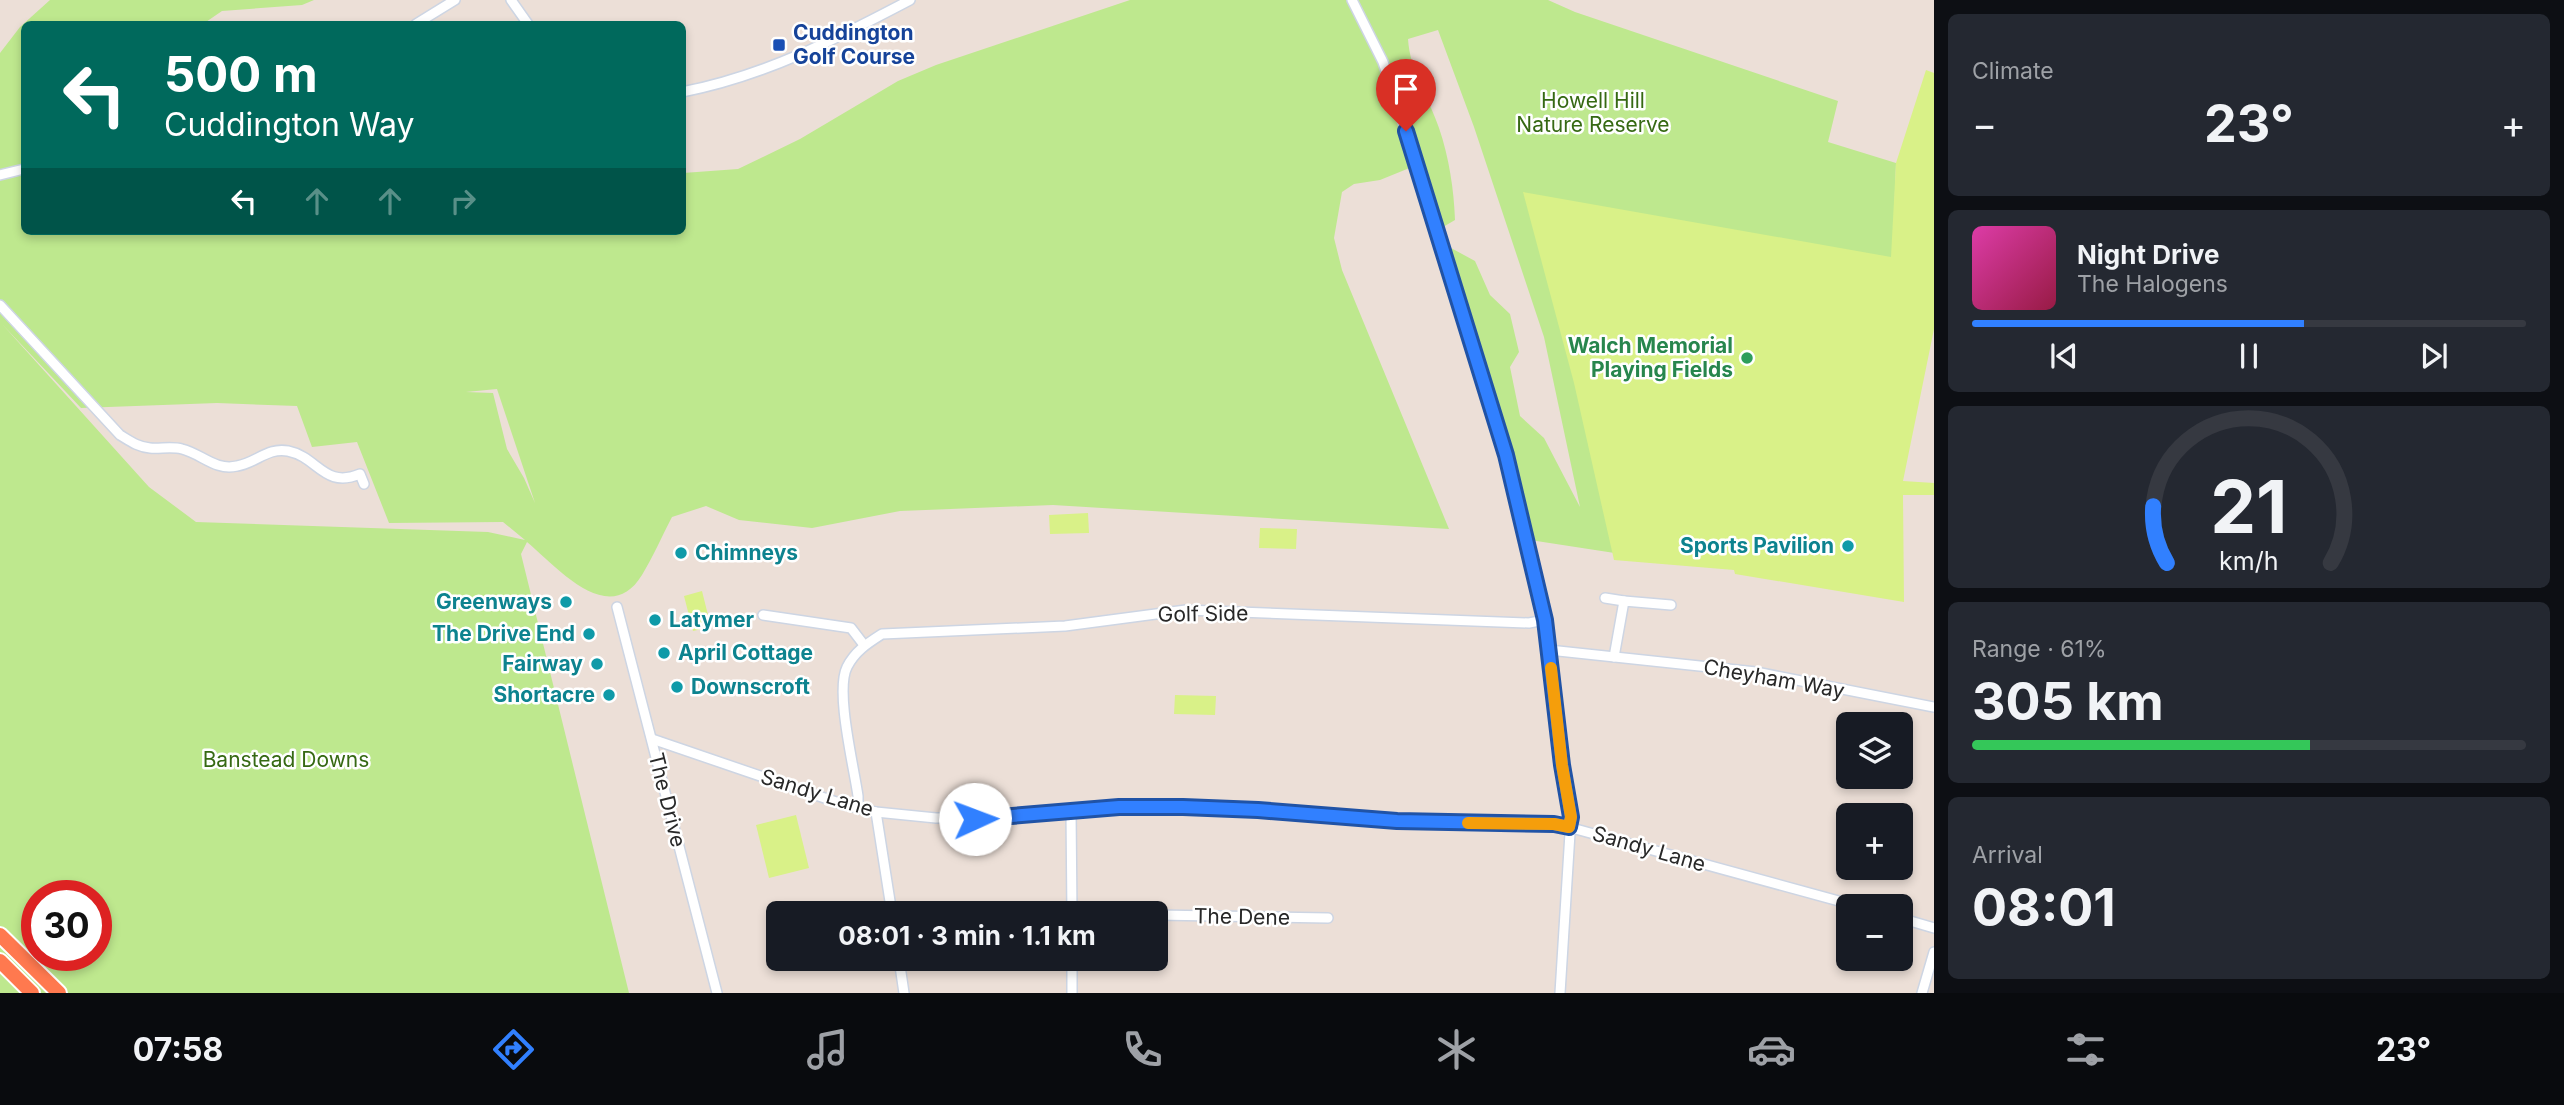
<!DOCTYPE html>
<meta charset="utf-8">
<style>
body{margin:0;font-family:Inter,sans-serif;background:#242831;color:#f1f3f6;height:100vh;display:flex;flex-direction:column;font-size:26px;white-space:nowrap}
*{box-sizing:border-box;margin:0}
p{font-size:23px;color:#9ea1a6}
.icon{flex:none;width:38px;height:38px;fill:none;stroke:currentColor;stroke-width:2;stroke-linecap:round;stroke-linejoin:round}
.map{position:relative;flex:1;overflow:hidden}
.sheet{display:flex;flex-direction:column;gap:14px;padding:14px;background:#0d0f14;width:630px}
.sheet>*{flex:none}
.top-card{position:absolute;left:21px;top:21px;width:665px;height:214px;border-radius:10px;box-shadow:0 4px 10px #0003;background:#00695c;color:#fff;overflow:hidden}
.fabs{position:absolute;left:1836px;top:712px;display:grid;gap:14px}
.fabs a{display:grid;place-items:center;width:77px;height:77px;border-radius:10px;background:#171b24;box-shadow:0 4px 10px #0003;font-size:35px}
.speed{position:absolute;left:21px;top:880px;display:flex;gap:14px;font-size:35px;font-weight:700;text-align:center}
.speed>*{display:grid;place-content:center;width:91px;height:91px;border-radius:50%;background:#171b24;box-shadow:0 4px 10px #0003;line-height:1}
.speed .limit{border:10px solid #d22;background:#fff;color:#111}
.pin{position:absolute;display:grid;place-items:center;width:60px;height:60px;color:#fff;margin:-72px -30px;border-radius:50% 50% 50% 0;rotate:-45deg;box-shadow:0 0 7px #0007}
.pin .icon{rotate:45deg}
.me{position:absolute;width:77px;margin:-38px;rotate:88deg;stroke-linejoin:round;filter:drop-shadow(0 0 5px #0008)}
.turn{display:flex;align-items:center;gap:24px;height:147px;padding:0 28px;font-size:32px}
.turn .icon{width:91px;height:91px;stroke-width:2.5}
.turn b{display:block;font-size:49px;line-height:60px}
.lanes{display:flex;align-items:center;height:66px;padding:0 28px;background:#0003;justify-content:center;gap:35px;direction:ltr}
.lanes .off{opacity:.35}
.big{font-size:52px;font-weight:700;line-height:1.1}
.sheet .widget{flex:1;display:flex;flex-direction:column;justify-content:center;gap:10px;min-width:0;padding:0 24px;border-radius:10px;background:#242831}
.sheet .dial{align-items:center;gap:0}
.dial svg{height:182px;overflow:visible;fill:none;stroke:#363941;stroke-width:7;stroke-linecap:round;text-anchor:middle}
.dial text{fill:#f1f3f6;stroke:none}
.song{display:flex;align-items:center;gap:21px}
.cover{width:84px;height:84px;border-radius:10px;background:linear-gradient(135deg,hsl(320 70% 55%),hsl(340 70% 35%))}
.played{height:7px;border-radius:4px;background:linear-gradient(90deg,#3180ff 60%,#363941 60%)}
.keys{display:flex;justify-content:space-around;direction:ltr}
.heat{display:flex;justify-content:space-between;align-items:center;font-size:38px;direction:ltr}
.charge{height:10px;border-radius:5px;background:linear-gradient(90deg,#34c759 61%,#363941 0)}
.trip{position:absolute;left:766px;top:901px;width:402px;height:70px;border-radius:10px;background:#171b24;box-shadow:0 4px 10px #0003;font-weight:700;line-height:70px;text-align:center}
.tabs{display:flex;height:112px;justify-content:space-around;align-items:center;background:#090b0e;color:#9ea1a6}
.tabs .icon{width:49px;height:49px}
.tabs .active{color:#3180ff}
.tabs b{font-size:32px;color:#f1f3f6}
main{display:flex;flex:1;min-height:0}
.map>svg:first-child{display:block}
.green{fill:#bee88e;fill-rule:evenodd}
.pitch{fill:#d9f188}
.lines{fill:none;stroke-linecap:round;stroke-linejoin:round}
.minor-casing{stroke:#cdd5e3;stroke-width:12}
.highway-casing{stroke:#fff;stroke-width:18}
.minor{stroke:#fff;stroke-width:9}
.highway{stroke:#ff794f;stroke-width:14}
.route-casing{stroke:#2053a6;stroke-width:18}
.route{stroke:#3180ff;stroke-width:12}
.slow{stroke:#f59e0b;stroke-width:12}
.transit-dot{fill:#1a4fb4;stroke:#fff;stroke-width:2.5}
.leisure-dot{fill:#2e9e5b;stroke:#fff;stroke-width:2.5}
.culture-dot{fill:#0f9aa8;stroke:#fff;stroke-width:2.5}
.labels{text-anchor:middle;stroke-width:5;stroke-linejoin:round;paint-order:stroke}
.transit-label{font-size:21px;font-weight:bold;fill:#164399;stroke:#fff;text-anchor:start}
.park-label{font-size:21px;fill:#366913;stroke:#fff}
.leisure-label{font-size:21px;font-weight:bold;fill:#27864d;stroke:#fff;text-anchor:end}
.culture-label{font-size:21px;font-weight:bold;fill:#0d838f;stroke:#fff;text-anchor:end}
.street-label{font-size:21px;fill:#282828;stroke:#fff}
</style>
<main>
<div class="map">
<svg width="1934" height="993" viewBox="0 0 1934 993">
<rect width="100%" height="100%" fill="#ecdfd7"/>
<path class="green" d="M50 0H314L302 5 222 11 203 24H24V231H682L683 173 738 169 800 139 898 81 936 65 1130 0H1548L1575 12 1838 101 1828 142 1896 163 1893 243 1934 255 1647 558 1530 540 1498 403 1451 248 1475 261 1490 295 1510 314 1519 352 1510 367 1520 416 1544 438 1580 507 1544 337 1474 127 1438 30 1408 39C1410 72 1429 98 1439 128 1449 157 1454 190 1455 220L1443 227 1419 158 1410 162 1412 167 1380 180 1354 184 1342 192 1334 238 1342 270 1449 529 1053 505 900 511 812 528 739 520 706 506 672 517C662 536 653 557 642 575 609 629 557 567 527 542L521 554 629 993H0V53L20 27ZM2 324 81 408 217 403 297 406 312 447 357 442 389 523 503 522 525 540 488 532 196 522 149 487ZM497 389 535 503 524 478 507 449 493 393 466 392ZM37 896H96V956H37Z"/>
<g class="pitch">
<path d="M1926 70 1934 73V329L1903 481 1934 483V495H1903L1904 602 1735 574 1734 570 1614 560 1574 383 1523 192 1891 257 1896 163Z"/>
<path d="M1088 513 1089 533 1050 534 1049 515Z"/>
<path d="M1260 528 1297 529 1296 549 1259 548Z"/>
<path d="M702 591 711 627 693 631 684 596Z"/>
<path d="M1175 695 1216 696 1215 715 1174 714Z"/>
<path d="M796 815 809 868 769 878 756 825Z"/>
</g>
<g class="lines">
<g class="minor-casing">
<g id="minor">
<path d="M511 0 528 24"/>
<path d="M1352 0 1383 62 1421 177 1506 455 1545 620 1562 765 1571 817 1560 993"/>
<path d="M416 24 455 0"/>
<path d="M682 92C765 76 836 39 910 0"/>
<path d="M0 175 24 169"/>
<path d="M0 305 120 435C130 441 138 447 150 448 160 449 172 446 182 449 202 454 215 471 237 466 256 463 268 447 288 451 318 457 324 489 360 474L364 484"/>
<path d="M1605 598 1624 601"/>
<path d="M617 607 717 993"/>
<path d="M763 615 851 628 864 645"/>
<path d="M1549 650 1756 672 1934 707"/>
<path d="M1614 657 1624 601 1671 605"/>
<path d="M652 739 845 805 876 812 936 818 1013 817 1119 807 1183 808 1258 810 1397 821 1561 825 1857 906"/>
<path d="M858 808V796C854 767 835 691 847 667 855 651 868 643 882 634L1065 626 1186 610 1529 623 1545 620"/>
<path d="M1071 811 1072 914"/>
<path d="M876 812 892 914"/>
<path d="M1072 913 1111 914"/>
<path d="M1157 915 1328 918"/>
<path d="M1900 918 1934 928"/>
<path d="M899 959 904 993"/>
<path d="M1072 959V993"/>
<path d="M1922 993 1934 952"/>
</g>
</g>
<g class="highway-casing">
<g id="highway">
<path d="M0 935 59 993"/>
<path d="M0 961 32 993"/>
</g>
</g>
<use href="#minor" class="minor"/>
<use href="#highway" class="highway"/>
</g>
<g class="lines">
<g class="route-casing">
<path id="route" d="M975 819 1119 807H1183L1258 810 1397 821 1554 824 1569 827 1571 817 1562 765 1545 620 1506 455 1406 131"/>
</g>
<use href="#route" class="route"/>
<path class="slow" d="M1468 823 1554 824 1569 827 1571 817 1562 765 1551 668"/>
</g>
<rect class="transit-dot" x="772" y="38" width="14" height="14" rx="3.5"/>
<circle class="leisure-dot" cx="1747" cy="358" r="7"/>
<g class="culture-dot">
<circle cx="1848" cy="546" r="7"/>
<circle cx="681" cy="553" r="7"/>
<circle cx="566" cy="602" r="7"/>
<circle cx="655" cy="620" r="7"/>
<circle cx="589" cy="634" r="7"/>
<circle cx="664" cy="653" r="7"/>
<circle cx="597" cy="664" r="7"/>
<circle cx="677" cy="687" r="7"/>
<circle cx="609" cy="695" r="7"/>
</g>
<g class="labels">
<g class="transit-label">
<text x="793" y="40">Cuddington<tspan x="793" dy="24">Golf Course</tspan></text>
</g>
<g class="park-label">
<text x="1593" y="108">Howell Hill<tspan x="1593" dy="24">Nature Reserve</tspan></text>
<text x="286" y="767">Banstead Downs</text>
</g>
<g class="leisure-label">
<text x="1733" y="353">Walch Memorial<tspan x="1733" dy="24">Playing Fields</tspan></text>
</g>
<g class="culture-label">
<text x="1834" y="553">Sports Pavilion</text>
<text x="695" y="560" text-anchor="start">Chimneys</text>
<text x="552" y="609">Greenways</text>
<text x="669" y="627" text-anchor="start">Latymer</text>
<text x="575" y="641">The Drive End</text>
<text x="678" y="660" text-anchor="start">April Cottage</text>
<text x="583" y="671">Fairway</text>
<text x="691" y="694" text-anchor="start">Downscroft</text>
<text x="595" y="702">Shortacre</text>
</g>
<g class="street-label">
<text transform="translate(1203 614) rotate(-1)" y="7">Golf Side</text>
<text transform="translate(1774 679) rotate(10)" y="7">Cheyham Way</text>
<text transform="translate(817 793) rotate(17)" y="7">Sandy Lane</text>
<text transform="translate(667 800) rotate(76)" y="7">The Drive</text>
<text transform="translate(1649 849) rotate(16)" y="7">Sandy Lane</text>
<text transform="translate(1242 917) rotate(1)" y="7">The Dene</text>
</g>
</g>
</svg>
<div class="fabs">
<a><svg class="icon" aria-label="layers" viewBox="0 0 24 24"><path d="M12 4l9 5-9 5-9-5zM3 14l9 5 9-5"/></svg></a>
<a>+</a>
<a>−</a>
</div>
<div class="speed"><div class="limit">30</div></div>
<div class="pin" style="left:1406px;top:131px;background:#d93025"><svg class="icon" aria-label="arrive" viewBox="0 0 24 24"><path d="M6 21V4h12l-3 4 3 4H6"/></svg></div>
<svg class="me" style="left:975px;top:819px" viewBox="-20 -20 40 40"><circle r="19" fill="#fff"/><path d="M0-13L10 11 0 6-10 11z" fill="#3180ff"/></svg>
<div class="trip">08:01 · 3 min · 1.1 km</div>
<div class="top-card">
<div class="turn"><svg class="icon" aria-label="left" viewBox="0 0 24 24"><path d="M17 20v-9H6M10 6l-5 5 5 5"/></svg><div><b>500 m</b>Cuddington Way</div></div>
<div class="lanes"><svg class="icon" aria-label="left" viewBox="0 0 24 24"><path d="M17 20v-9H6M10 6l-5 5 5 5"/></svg><svg class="icon off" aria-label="ahead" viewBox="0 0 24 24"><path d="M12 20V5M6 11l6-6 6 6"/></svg><svg class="icon off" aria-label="ahead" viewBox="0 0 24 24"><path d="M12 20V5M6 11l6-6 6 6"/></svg><svg class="icon off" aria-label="right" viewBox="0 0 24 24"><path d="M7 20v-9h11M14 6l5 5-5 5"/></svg></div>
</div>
</div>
<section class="sheet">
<div class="widget"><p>Climate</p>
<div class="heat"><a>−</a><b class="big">23°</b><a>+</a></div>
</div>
<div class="widget">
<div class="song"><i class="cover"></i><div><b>Night Drive</b><p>The Halogens</p></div></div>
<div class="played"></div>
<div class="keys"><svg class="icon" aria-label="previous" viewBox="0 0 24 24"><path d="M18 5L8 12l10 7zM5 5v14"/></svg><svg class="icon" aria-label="pause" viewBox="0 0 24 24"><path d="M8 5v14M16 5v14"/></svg><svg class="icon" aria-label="next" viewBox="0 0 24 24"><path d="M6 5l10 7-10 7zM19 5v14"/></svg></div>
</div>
<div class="widget dial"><svg viewBox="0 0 100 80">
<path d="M14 69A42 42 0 1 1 86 69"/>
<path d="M14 69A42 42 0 0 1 8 44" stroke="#3180ff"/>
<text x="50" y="56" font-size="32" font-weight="700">21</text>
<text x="50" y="72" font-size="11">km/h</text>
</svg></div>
<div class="widget"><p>Range · 61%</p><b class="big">305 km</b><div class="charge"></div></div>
<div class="widget"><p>Arrival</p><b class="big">08:01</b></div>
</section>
</main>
<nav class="tabs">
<b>07:58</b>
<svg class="icon active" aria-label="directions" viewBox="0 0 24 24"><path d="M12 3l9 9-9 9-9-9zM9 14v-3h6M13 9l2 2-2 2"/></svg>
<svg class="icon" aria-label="music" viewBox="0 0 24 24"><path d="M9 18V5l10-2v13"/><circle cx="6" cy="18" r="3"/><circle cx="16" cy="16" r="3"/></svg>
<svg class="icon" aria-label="phone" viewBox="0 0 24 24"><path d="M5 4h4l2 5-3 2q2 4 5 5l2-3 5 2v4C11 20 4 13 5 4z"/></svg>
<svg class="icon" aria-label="climate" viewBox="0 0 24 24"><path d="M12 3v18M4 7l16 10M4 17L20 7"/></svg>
<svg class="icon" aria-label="car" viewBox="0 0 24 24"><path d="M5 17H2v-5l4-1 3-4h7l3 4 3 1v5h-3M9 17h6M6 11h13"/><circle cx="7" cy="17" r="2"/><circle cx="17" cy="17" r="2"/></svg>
<svg class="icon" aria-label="filters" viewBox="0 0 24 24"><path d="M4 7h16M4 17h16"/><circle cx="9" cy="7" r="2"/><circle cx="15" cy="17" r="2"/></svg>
<b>23°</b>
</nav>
